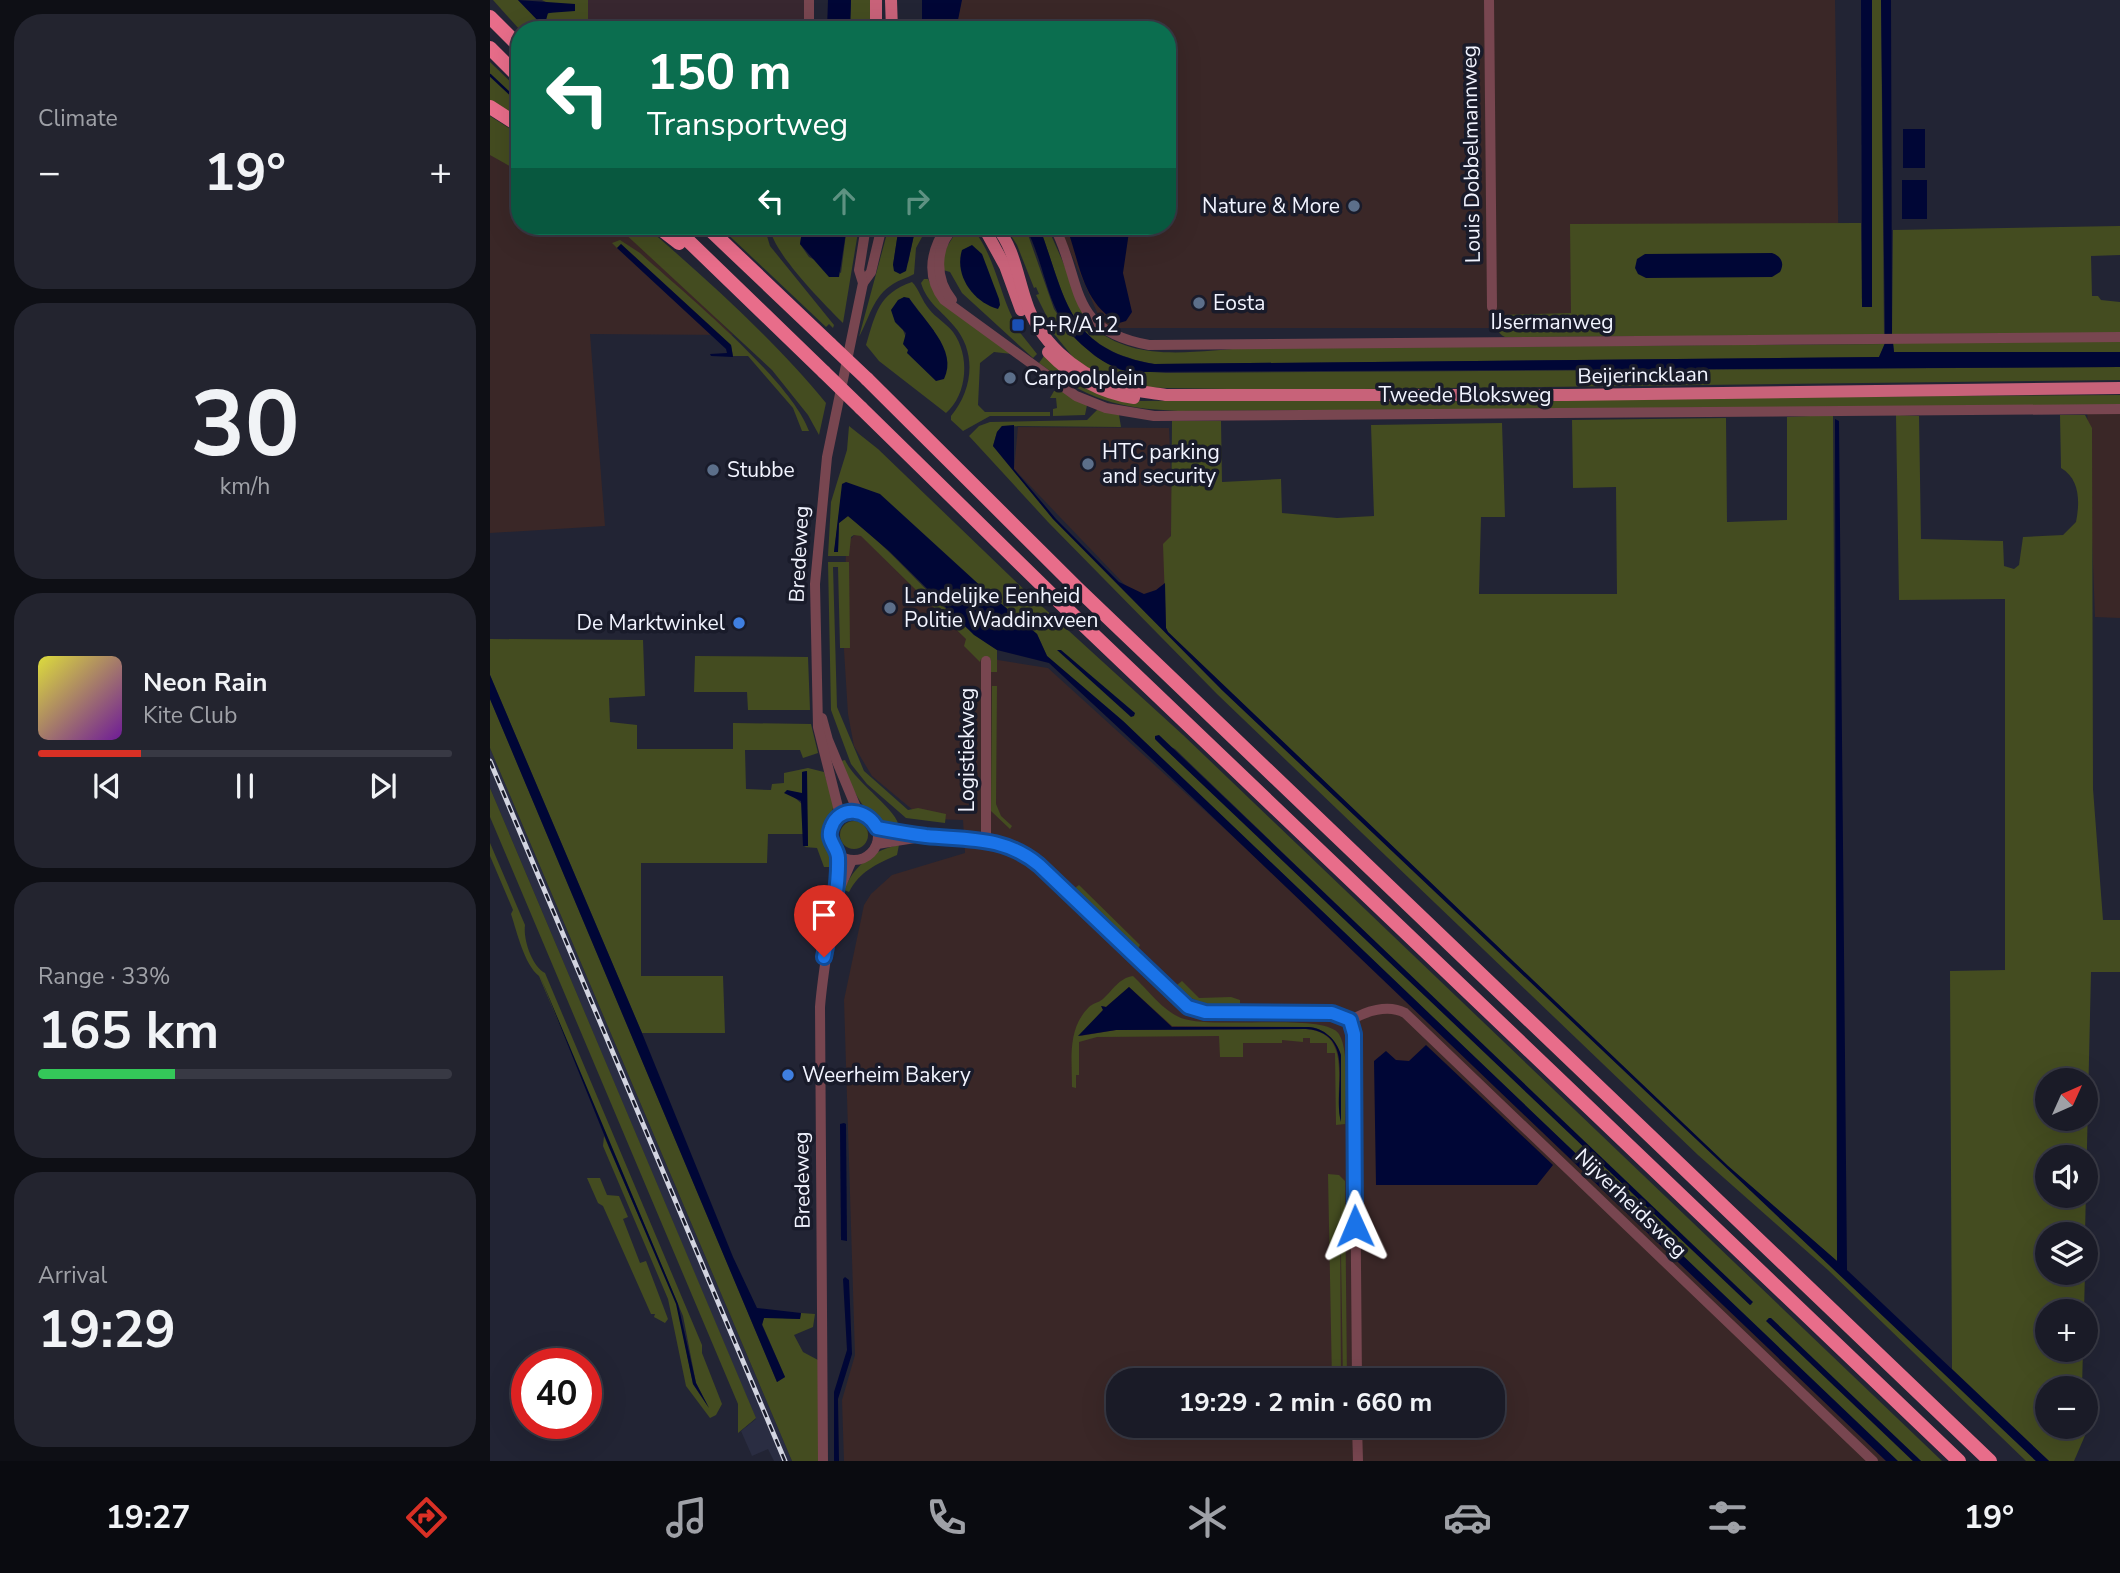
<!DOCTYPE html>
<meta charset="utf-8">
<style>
body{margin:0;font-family:"Nunito Sans",sans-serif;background:#23242f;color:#f1f3f6;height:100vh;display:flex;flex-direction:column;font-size:26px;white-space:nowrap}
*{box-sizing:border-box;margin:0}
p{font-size:23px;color:#9fa1a7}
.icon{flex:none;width:38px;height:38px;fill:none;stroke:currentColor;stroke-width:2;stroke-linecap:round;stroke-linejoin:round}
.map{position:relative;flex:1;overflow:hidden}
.drawer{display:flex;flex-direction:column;gap:14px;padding:14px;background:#0e0f15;width:490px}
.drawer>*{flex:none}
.banner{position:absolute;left:21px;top:21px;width:665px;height:214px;border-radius:28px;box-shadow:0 7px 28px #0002,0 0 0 2px #383944;background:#0b6e4f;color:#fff;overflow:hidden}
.needle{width:46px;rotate:45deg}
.controls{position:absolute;left:1545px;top:1068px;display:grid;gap:14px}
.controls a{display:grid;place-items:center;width:63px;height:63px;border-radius:50%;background:#1a1b27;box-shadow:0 7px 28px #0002,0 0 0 2px #383944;font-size:35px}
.speed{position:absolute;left:21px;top:1348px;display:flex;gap:14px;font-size:35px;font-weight:700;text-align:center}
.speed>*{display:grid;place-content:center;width:91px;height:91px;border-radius:50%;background:#1a1b27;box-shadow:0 7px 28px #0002,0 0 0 2px #383944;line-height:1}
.speed .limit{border:10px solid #d22;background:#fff;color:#111}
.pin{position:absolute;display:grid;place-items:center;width:60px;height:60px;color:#fff;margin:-72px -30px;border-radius:50% 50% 50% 0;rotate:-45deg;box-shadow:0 0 7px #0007}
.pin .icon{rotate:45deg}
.me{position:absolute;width:77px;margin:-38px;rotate:359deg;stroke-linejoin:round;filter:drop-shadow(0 0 5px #0008)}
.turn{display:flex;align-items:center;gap:24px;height:147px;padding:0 21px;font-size:32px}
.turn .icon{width:91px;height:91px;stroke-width:2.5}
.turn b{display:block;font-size:49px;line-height:60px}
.lanes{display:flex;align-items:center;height:66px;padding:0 21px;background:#0003;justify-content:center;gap:35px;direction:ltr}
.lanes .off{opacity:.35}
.big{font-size:52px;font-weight:700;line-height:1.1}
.drawer .widget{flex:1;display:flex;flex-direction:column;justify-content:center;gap:10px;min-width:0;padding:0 24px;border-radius:28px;background:#23242f}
.drawer .dial{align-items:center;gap:0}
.dial b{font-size:91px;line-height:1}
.song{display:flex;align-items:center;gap:21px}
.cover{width:84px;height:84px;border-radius:10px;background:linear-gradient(135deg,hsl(60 70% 55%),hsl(280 70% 35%))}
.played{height:7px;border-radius:4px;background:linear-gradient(90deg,#d93025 25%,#383944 25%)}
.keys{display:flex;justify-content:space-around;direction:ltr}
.heat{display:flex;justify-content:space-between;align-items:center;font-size:38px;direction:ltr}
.charge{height:10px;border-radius:5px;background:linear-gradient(90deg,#34c759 33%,#383944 0)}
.trip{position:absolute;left:616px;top:1368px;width:399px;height:70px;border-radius:28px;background:#1a1b27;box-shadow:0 7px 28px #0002,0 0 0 2px #383944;font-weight:700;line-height:70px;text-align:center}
.dock{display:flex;height:112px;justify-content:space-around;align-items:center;background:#0a0b10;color:#9fa1a7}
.dock .icon{width:49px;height:49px}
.dock .selected{color:#d93025}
.dock b{font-size:32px;color:#f1f3f6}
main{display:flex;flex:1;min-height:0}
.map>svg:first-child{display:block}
.commercial{fill:#382730}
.industrial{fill:#3a2727;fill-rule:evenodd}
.built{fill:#2a2d42}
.green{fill:#444c20;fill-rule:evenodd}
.water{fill:#000636}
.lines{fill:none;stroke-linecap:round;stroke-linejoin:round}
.stream{stroke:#000636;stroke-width:2.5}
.minor{stroke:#784650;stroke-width:10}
.major{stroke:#c86279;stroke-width:12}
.highway{stroke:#e86d8a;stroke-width:14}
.rail-casing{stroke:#d2d4e0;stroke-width:5}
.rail{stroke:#191b2a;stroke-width:2.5;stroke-dasharray:8;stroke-linecap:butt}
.highway-bridge{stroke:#e86d8a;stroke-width:14}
.route-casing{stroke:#114b97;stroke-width:18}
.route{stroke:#1a73e8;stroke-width:12}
.service-dot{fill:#5c6f8a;stroke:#191b2a;stroke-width:2.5}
.transit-dot{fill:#1a4fb4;stroke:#191b2a;stroke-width:2.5}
.shop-dot{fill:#3f7fe0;stroke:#191b2a;stroke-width:2.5}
.labels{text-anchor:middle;stroke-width:7;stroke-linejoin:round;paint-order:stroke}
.street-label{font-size:21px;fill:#f2f4ff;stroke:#191b2a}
.poi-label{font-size:21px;fill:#f2f4ff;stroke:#191b2a;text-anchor:start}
</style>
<main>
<section class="drawer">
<div class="widget"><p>Climate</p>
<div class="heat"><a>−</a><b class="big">19°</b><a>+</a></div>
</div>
<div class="widget dial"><b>30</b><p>km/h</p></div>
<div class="widget">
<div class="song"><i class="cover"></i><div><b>Neon Rain</b><p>Kite Club</p></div></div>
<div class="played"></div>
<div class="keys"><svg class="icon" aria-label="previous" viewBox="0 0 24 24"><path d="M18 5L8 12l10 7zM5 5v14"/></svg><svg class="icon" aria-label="pause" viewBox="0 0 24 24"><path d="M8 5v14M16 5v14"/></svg><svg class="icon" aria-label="next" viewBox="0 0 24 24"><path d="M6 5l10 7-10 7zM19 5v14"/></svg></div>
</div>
<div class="widget"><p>Range · 33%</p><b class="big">165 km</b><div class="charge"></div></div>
<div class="widget"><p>Arrival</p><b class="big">19:29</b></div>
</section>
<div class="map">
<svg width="1630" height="1461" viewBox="0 0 1630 1461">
<rect width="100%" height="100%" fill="#222434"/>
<path class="commercial" d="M52 0H315V30H63L57 22 56 15 85 4H60Z"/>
<g class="industrial">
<path d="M449 0H1345L1349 280 1353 328H614L569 226H677V30H449Z"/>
<path d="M0 129 30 145V226H136L243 335 100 334 115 526 0 533Z"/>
<path d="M1597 408 1630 409V618L1605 617Z"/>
<path d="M528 427 679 428 682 497 678 630 524 469Z"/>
<path d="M369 530 489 648 508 660 558 668 914 992 1407 1461H354L352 1400 365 1355 354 1000 374 905 381 894 402 875 475 853 473 820 444 819 424 811 382 776 364 746 358 714 354 650 356 544ZM628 1381H1003V1426H628Z"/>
</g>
<path class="built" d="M0 748 302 1461H284L278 1449 262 1456 251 1431 266 1419 0 788Z"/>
<g class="green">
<path d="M3 0H28L57 30H30Z"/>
<path d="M52 0H98V30H63L56 20 57 14 85 4H60Z"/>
<path d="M361 0H381V30H360Z"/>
<path d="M1382 0H1391L1394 335 1015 337C1005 332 1006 324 1006 315L1081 313 1080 224 1371 223 1372 307Z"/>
<path d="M0 62 30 91V123L0 103Z"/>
<path d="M0 116 30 135V172L0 155Z"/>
<path d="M100 226H155C218 280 287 343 336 403L329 435 318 415 282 370 131 230 122 227 105 230Z"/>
<path d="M229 226H274L280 246 344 325 343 328 339 324 336 327Z"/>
<path d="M280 226H313L310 244 319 257 351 273 357 226H369L353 323C336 306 279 249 280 226Z"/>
<path d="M399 226H409L403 265 418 263 424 235 431 226H438L426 248 424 274C417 278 409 280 403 284 383 296 379 319 369 337Z"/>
<path d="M470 226H486L483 229C505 257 508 288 523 319L520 320 547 354 543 358 472 293 460 272 453 270V253Z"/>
<path d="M515 226H535L564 309 581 335 605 356 630 370 676 373 1630 367V380L794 390 676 388 648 387 621 380 587 362 560 329 562 327 546 295 549 294 546 287 544 288 527 245Z"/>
<path d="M549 226H557L601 325C644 365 707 350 761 348L1395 344 1389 357 665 364C576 349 576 297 549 226Z"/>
<path d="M1630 226V255L1601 256 1602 296H1608L1611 300 1630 302V333L1402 334 1403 230Z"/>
<path d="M130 240 150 253C194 293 300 379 319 431H312L303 408 258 356H243L241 345 131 244 127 248 122 243Z"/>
<path d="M434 279H438L449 300 522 354 504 352 490 363 488 405 495 412H560V416H500L473 431 461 420V416C483 390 487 352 464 326 452 311 437 303 431 283Z"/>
<path d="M422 282C429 289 432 301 439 309 446 318 456 323 463 332 480 355 478 394 456 413L389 361 376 345C386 313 388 294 422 282ZM419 298 444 331 416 338 413 330Z"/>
<path d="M1630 341V352L1408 354 1404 352 1403 343Z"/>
<path d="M554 356 637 399 649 401 1630 395V405L688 411C626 408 599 400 549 363Z"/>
<path d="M564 391H572L597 405 595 415 563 416V409L567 408 566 398H560Z"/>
<path d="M608 409 629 415 631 427 512 426 507 432 503 446 563 519 732 690 1546 1461H1536L1338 1270 1208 1155 727 694 558 522 479 436 489 426 500 422 597 420Z"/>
<path d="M1343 415 1348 1262 1238 1166 678 632 676 628 673 544 681 536 682 421H731L732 482 791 479 792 513 847 518 884 516 881 425 1012 423 1015 517H991L989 594H1127L1126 487 1083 488 1082 420 1236 418 1237 522 1297 520V417Z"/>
<path d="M1406 415 1429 416 1431 539 1513 541 1514 566 1524 569 1529 565 1533 537 1573 535 1586 522C1590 502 1590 479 1571 468L1570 415H1595L1602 428 1603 789 1613 920H1630V972H1601L1595 1234H1558V1272H1595L1594 1311H1558V1349H1593L1592 1388H1558V1426H1596V1404L1606 1410 1584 1461H1559L1462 1369 1460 971 1515 970V599L1409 600ZM1558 1080H1596V1118H1558ZM1558 1157H1596V1195H1558Z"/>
<path d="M359 426 388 449 545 600 693 735 1452 1461H1431L1279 1318 1277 1321 1423 1461H1407L633 721 557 656 547 634 495 590 353 484 344 552 348 551 349 523 358 516C411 556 451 614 507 650V672H501V659H491L490 662 474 646 476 639 371 536 364 535 361 537 359 556H338L341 502 357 450ZM665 739 685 749 1262 1304 1260 1305Z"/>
<path d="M338 562H359L360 648H350L348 567H343L347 707 374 771 418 810 428 808 456 814 455 823 416 818 377 784 361 764 341 710Z"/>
<path d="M0 639 153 640 155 696 119 698 120 722 147 725V749H243V723L321 724 328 753 313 758 310 750H255L256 789 281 790 282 784 294 783V773L318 768 334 772 344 804 336 835 344 858 341 867H334L327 848 314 847 318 845 316 771 312 772V793L304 797 312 804 313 834H278L277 863H151V976H233L235 1033H152L0 675Z"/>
<path d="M205 656 318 657 320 710H258L257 692H204Z"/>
<path d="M502 686H507L506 804 511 816 522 826 520 829 501 811Z"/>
<path d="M0 699 287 1382 295 1377 272 1324 274 1317 310 1319 311 1313 325 1314 323 1327 304 1335 313 1352 328 1360 329 1461H302L0 748Z"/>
<path d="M355 760C365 783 409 810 409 828 375 822 363 791 351 761Z"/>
<path d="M0 788 266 1418 248 1433V1404L0 817Z"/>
<circle cx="364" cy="835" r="14"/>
<path d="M0 843 35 925C33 940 42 966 55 973L212 1345V1353L232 1404 226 1415 220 1418 196 1386 178 1299 113 1146 114 1136 187 1304 203 1384 219 1408 206 1383 193 1316 49 976C34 964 27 932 21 914L23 910 0 856Z"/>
<path d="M409 845 407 855C385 865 370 871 359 892L354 890C363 867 384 849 409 845Z"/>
<path d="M589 885 650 945 646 952 586 894 585 888Z"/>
<path d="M643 976C658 990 672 1010 691 1018 723 1030 835 1012 849 1034 860 1052 855 1102 855 1124L846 1125 845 1053H837V1043H820V1038H813V1042L792 1040V1043H753V1057H730L729 1036 607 1037 589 1042V1075H586V1088L582 1087C582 1059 577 1029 599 1007 603 1003 608 1003 613 999 623 990 629 978 643 976ZM639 987 682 1026 818 1027C834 1028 846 1039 851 1055V1121C842 1091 866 1033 816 1029L626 1030 590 1036 613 1010 612 1006 616 1007Z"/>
<path d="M681 980 687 985 692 981 709 998 741 997 750 1000V1007C720 1007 701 1002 678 983Z"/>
<path d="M838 1174 849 1175 855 1181 857 1381H853L850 1192 851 1381H842Z"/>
<path d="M97 1178H110L117 1195 129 1196 138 1217 133 1219 150 1263 156 1261 178 1319 175 1323 164 1317 165 1314H161L113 1206 108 1203Z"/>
</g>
<g class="water">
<path d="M28 0 85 4V11L58 13 56 20 63 30H57Z"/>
<path d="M338 0H361L360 30H337Z"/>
<path d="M432 0H472L466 30H432Z"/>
<path d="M1371 0H1382V307H1372Z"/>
<path d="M1391 0H1401L1402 334 1404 352H1630V367L641 372C624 369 611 361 598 350 554 315 559 271 535 226H549C576 297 576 349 664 364L1389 357 1395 343Z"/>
<rect x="1413" y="129" width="22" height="39"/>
<rect x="1412" y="180" width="25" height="39"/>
<path d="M313 226H357L349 277H339L310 244Z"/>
<path d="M409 226H431L424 235 416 271 410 274 404 271 403 265Z"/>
<path d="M576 226 618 229 619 227 639 232 633 273 642 312 636 321 629 323C591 303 590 261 576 226Z"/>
<path d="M131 244 241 345 243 357 221 356 220 354 237 353 236 349 127 248Z"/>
<path d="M482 245 492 254 509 299 510 305 508 309C483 302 464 275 472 250Z"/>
<path d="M1282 253C1291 256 1295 263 1290 272L1282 277 1156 278 1148 274 1145 268 1147 259 1155 254Z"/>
<path d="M414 297 419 298C433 320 469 350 454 379L446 381 417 353 418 350 413 344 416 333 405 322 401 310 408 300Z"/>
<path d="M1345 419 1349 421 1357 1270 1559 1461H1546L732 690 563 519 503 446 507 432 512 426 524 425V469L566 519 629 582 654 594 666 590 675 583 676 628 678 632 1238 1166 1347 1261Z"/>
<path d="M356 482 390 494 495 590 547 634 557 656 633 721 1408 1461H1396L662 759 559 663 507 650 484 635 399 551 358 516 349 523 348 552H344L352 484Z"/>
<path d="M567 650H571L645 713 644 716 641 717Z"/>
<path d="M0 675 152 1033 243 1257 267 1308 311 1313 310 1319 274 1318 272 1325 295 1377 287 1382 0 699Z"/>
<path d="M669 735 1263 1302 1260 1305 672 746 665 739V736Z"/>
<path d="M317 771 318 846H313L311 801 294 793 297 790 312 793V772Z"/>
<path d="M50 976 188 1304 206 1383 219 1408 203 1384 186 1304 119 1147Z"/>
<path d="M639 987 682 1027H818C834 1028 846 1039 851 1055V1122C842 1091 868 1033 816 1029L626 1030 588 1036 613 1010 611 1006 616 1007Z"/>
<path d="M936 1045 1063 1165 1047 1185H886L884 1061 896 1051 906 1060 919 1061Z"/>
<path d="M354 1123 356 1124 357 1241 351 1240 350 1124Z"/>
<path d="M355 1277 359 1280 362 1354 348 1399 349 1461H344V1392L357 1350 353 1279Z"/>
<path d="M1279 1318H1281L1431 1461H1423L1276 1321Z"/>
</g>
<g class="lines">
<path class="stream" d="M0 75 30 103"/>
<g class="minor">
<path d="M319 0V30"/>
<path d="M999 0 1002 307"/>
<path d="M457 226C441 250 435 275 454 300L586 396 616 408 664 416 1630 409"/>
<path d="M564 226C594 284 576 330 659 345L1630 337"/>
<path d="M373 283 381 272 392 226"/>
<path d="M462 300C444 278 445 246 465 226"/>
<path d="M332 718 338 740 368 812"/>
<circle cx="364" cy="836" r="24"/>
<path d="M350 815 328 727 325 584 337 457 373 283 369 270 376 226"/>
<path d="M387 828C404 831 420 835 437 836 474 839 504 837 538 856L698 1007 715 1012 842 1013 860 1021 864 1034 867 1381"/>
<path d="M496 839V661"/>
<path d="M387 844 431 837"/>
<path d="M349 890 362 860"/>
<path d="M860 1021C875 1011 898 1004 915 1013L1383 1461"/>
<path d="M867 1426 868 1461"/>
<path d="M333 1461 330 1007C334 956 347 905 348 854"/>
</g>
<g class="major">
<path d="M386 0V30"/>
<path d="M401 0 402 30"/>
<path d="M493 226 515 266 531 310"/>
<path d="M506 226C524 248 527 274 536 301 548 340 584 372 622 385 640 391 658 392 676 395H1077L1630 388"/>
<path d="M558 352C582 377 609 393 644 398"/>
</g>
<g class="highway">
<path d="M0 17 30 47"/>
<path d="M0 48 30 78"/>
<path d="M0 107 30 126"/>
<path d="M167 226 189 243"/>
<path d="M183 226 334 372"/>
<path d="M216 226 340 344"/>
<path d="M377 379 587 588 1500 1461"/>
<path d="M371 408 560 593 1469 1461"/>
</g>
<g class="rail-casing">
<path id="rail" d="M0 761 295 1461"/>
</g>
<use href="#rail" class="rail"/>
<g class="highway-bridge">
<path d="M340 344 377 379"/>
<path d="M334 372 371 408"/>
</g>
</g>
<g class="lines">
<g class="route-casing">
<path id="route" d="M334 957C340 925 349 891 348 858 348 847 336 841 341 828 349 804 378 809 387 828 403 831 420 834 436 836 478 840 514 836 549 865L698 1007 715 1012 842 1013 860 1020 864 1034 865 1226"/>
</g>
<use href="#route" class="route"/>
</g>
<g class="service-dot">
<circle cx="864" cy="206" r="7"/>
<circle cx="709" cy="303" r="7"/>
<circle cx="520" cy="378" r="7"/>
<circle cx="598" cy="464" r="7"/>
<circle cx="223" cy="470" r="7"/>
<circle cx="400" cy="608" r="7"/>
</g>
<rect class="transit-dot" x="521" y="318" width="14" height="14" rx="3.5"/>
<g class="shop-dot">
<circle cx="249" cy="623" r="7"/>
<circle cx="298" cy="1075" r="7"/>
</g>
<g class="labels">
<g class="street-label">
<text transform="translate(981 154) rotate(-91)" y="7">Louis Dobbelmannweg</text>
<text x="1062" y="329">IJsermanweg</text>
<text transform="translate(1153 375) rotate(-1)" y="7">Beijerincklaan</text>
<text x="975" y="402">Tweede Bloksweg</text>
<text transform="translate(309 554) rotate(-87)" y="7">Bredeweg</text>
<text transform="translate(477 750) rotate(-90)" y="7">Logistiekweg</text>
<text transform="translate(312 1180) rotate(-91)" y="7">Bredeweg</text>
<text transform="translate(1141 1203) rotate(44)" y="7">Nijverheidsweg</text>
</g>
<g class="poi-label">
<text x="850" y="213" text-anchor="end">Nature &amp; More</text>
<text x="723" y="310">Eosta</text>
<text x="542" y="332">P+R/A12</text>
<text x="534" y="385">Carpoolplein</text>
<text x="612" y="459">HTC parking<tspan x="612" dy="24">and security</tspan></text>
<text x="237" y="477">Stubbe</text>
<text x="414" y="603">Landelijke Eenheid<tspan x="414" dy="24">Politie Waddinxveen</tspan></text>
<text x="235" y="630" text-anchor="end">De Marktwinkel</text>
<text x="312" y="1082">Weerheim Bakery</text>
</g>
</g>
</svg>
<div class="controls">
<a><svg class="needle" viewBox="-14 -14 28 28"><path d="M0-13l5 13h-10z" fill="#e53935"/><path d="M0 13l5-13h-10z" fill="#9fa1a7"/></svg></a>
<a><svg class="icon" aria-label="sound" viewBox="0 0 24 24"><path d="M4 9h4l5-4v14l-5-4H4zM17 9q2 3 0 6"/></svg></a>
<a><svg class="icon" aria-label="layers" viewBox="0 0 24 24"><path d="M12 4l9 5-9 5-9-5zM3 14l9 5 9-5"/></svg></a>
<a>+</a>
<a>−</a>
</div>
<div class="speed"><div class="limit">40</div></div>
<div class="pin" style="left:334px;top:957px;background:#d93025"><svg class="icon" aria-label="arrive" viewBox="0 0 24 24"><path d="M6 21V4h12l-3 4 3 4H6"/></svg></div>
<svg class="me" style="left:865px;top:1226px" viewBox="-20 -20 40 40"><path d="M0-17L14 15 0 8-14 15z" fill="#1a73e8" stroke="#fff" stroke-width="4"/></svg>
<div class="trip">19:29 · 2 min · 660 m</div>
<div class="banner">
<div class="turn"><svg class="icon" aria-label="left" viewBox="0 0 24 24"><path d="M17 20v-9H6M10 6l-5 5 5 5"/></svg><div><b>150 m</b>Transportweg</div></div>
<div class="lanes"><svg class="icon" aria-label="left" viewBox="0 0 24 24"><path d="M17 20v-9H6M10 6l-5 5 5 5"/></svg><svg class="icon off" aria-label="ahead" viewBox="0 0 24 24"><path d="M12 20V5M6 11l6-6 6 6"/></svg><svg class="icon off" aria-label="right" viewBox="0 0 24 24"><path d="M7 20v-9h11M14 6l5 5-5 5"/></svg></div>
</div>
</div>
</main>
<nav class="dock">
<b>19:27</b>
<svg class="icon selected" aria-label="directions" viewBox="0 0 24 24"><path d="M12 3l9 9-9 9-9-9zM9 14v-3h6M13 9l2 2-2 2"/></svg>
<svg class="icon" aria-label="music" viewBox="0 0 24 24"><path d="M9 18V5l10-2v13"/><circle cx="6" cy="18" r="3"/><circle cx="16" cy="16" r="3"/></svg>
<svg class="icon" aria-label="phone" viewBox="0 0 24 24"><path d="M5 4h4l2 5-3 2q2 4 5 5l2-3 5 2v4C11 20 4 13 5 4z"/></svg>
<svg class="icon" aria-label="climate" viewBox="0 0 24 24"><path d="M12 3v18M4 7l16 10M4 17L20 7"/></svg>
<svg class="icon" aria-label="car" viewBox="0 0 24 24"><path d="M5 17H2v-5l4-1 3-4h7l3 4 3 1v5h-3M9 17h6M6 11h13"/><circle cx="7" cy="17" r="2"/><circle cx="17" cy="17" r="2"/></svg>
<svg class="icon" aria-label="filters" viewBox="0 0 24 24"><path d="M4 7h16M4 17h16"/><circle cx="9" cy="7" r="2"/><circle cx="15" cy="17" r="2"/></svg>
<b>19°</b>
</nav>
